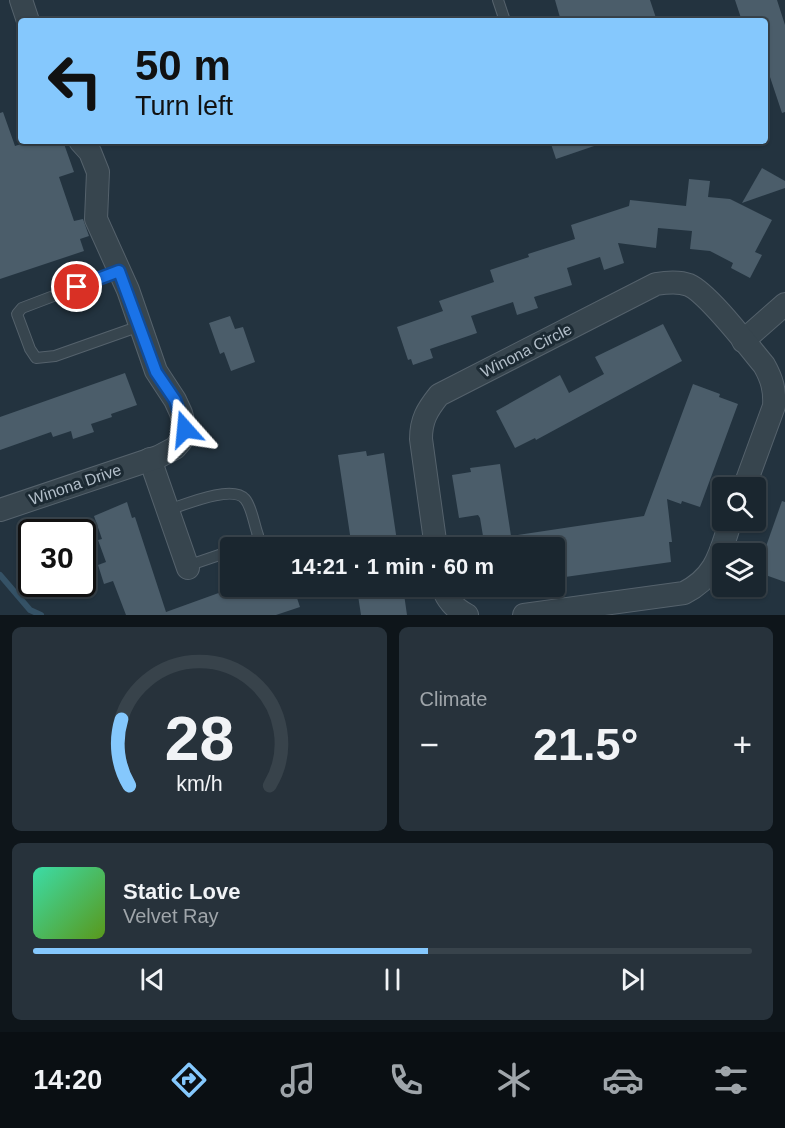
<!DOCTYPE html>
<meta charset="utf-8">
<style>
body{margin:0;font-family:Arial,sans-serif;background:#27323b;color:#f1f3f6;height:100vh;display:flex;flex-direction:column;font-size:22px;white-space:nowrap}
*{box-sizing:border-box;margin:0}
p{font-size:20px;color:#9fa5aa}
.icon{flex:none;width:33px;height:33px;fill:none;stroke:currentColor;stroke-width:2;stroke-linecap:round;stroke-linejoin:round}
.map{position:relative;height:615px;overflow:hidden}
.details{display:flex;flex-direction:column;gap:12px;padding:12px;background:#0e151a;flex:1}
.details>*{flex:none}
.guide{position:absolute;left:18px;top:18px;width:750px;height:126px;border-radius:6px;box-shadow:0 2px 4px #0004,0 0 0 2px #38434b;background:#85c8fd;color:#111;overflow:hidden}
.buttons{position:absolute;left:712px;top:477px;display:grid;gap:12px}
.buttons a{display:grid;place-items:center;width:54px;height:54px;border-radius:6px;background:#1a262f;box-shadow:0 2px 4px #0004,0 0 0 2px #38434b;font-size:30px}
.speed{position:absolute;left:18px;top:519px;display:flex;gap:12px;font-size:30px;font-weight:700;text-align:center}
.speed>*{display:grid;place-content:center;width:78px;height:78px;border-radius:50%;background:#1a262f;box-shadow:0 2px 4px #0004,0 0 0 2px #38434b;line-height:1}
.speed .limit{border:3px solid #111;border-radius:9px;background:#fff;color:#111}
.pin{position:absolute;display:grid;place-items:center;width:51px;height:51px;color:#fff;margin:-26px;border:3px solid #fff;border-radius:50%;box-shadow:0 2px 6px #0007}
.me{position:absolute;width:66px;margin:-33px;rotate:342deg;stroke-linejoin:round;filter:drop-shadow(0 0 4px #0008)}
.turn{display:flex;align-items:center;gap:21px;height:126px;padding:0 18px;font-size:27px}
.turn .icon{width:78px;height:78px;stroke-width:2.5}
.turn b{display:block;font-size:42px;line-height:51px}
.big{font-size:45px;font-weight:600;line-height:1.1}
.details .card{flex:1;display:flex;flex-direction:column;justify-content:center;gap:9px;min-width:0;padding:0 21px;border-radius:9px;background:#27323b}
.details .dial{align-items:center;gap:0}
.dial svg{height:156px;overflow:visible;fill:none;stroke:#38434b;stroke-width:7;stroke-linecap:round;text-anchor:middle}
.dial text{fill:#f1f3f6;stroke:none}
.song{display:flex;align-items:center;gap:18px}
.cover{width:72px;height:72px;border-radius:9px;background:linear-gradient(135deg,hsl(160 70% 55%),hsl(90 70% 35%))}
.played{height:6px;border-radius:3px;background:linear-gradient(90deg,#85c8fd 55%,#38434b 55%)}
.keys{display:flex;justify-content:space-around;direction:ltr}
.heat{display:flex;justify-content:space-between;align-items:center;font-size:33px;direction:ltr}
.details .tiles{flex:1;display:grid;gap:12px;grid-template-columns:1fr 1fr}
.card:last-child{grid-column:span 2}
.trip{position:absolute;left:220px;top:537px;width:345px;height:60px;border-radius:6px;background:#1a262f;box-shadow:0 2px 4px #0004,0 0 0 2px #38434b;font-weight:600;line-height:60px;text-align:center}
.tab-bar{display:flex;height:96px;justify-content:space-around;align-items:center;background:#0a0f13;color:#9fa5aa}
.tab-bar .icon{width:42px;height:42px}
.tab-bar .current{color:#85c8fd}
.tab-bar b{font-size:27px;color:#f1f3f6}
.map>svg:first-child{display:block}
.lines{fill:none;stroke-linecap:round;stroke-linejoin:round}
.stream{stroke:#355266;stroke-width:6}
.building{fill:#4b5d6a}
.service-casing{stroke:#55626c;stroke-width:12}
.minor-casing{stroke:#55626c;stroke-width:24}
.service{stroke:#37454e;stroke-width:10}
.minor{stroke:#37454e;stroke-width:22}
.route-casing{stroke:#114b97;stroke-width:15}
.route{stroke:#1a73e8;stroke-width:10}
.labels{text-anchor:middle;stroke-width:6;stroke-linejoin:round;paint-order:stroke}
.street-label{font-size:16px;fill:#b3bfca;stroke:#1c2a33}
</style>
<div class="map">
<svg width="785" height="615" viewBox="0 0 785 615">
<rect width="100%" height="100%" fill="#23333f"/>
<g class="lines">
<path class="stream" d="M0 575 30 610 41 615"/>
</g>
<g class="building">
<path d="M555 0H650L657 21H561Z"/>
<path d="M735 0H777L785 25V112L782 113 765 62V21H742Z"/>
<path d="M3 112 15 146 30 141H63L74 172 59 177 74 221 83 219 89 236 80 239 84 251 0 279V113Z"/>
<path d="M550 141H600V144L556 159Z"/>
<path d="M762 168 785 181V188L742 203Z"/>
<path d="M689 179 710 181 708 197 730 199 772 220 755 252 762 255 750 278 731 268 733 263 710 251 690 249 692 231 658 228 656 248 618 243 624 263 604 270 600 257 567 268 572 285 534 297 538 308 517 315 513 302 471 316 477 333 430 349 433 358 413 365 411 359 408 360 397 327 443 311 439 301 494 282 490 270 529 257 528 254 575 239 571 225 629 206 630 200 686 206Z"/>
<path d="M230 316 235 329 243 327 255 362 231 371 224 352 220 354 209 323Z"/>
<path d="M663 324 682 361 536 440 535 438 515 448 496 411 560 375 569 393 604 374 595 357Z"/>
<path d="M125 373 137 405 111 414 112 417 91 424 94 432 73 439 71 431 53 437 51 432 0 450V417Z"/>
<path d="M693 384 720 394 719 397 738 404 700 507 682 501 681 504 667 499 672 542H669L671 562 558 578 555 548H485L480 518 478 515 459 518 452 475 471 472 470 468 500 464 511 536 644 516Z"/>
<path d="M366 451 367 456 384 453 398 548H352L338 455Z"/>
<path d="M782 501 785 502V582L757 572Z"/>
<path d="M127 502 132 518 135 517 166 612 238 586H293L300 607 276 615H126L113 581 104 584 98 565 106 562 98 540 102 539 94 516Z"/>
<path d="M377 586H385L386 590 403 587 407 615H361L357 589Z"/>
</g>
<g class="lines">
<g class="service-casing">
<g id="service">
<path d="M498 0 505 21"/>
<path d="M119 271 22 308 17 314 30 349 36 358 55 356 140 326"/>
<path d="M168 510C184 505 232 484 245 499 252 507 254 525 258 535L255 540 241 548"/>
<path d="M187 566 231 551"/>
</g>
</g>
<g class="minor-casing">
<g id="minor">
<path d="M21 0 28 21"/>
<path d="M743 341 785 304"/>
<path d="M150 459 188 568"/>
<path d="M0 510 158 457 175 448 181 441 185 429 181 413 175 400 156 371 128 290 96 219 98 172 90 152 80 141"/>
<path d="M436 548 421 439C421 420 427 410 439 395L656 284C668 282 679 281 689 285 709 294 748 346 764 365 772 379 775 390 774 406L744 488"/>
<path d="M442 586C447 600 454 608 467 615"/>
<path d="M524 615 684 593C717 576 720 553 731 520"/>
</g>
</g>
<use href="#service" class="service"/>
<use href="#minor" class="minor"/>
</g>
<g class="lines">
<g class="route-casing">
<path id="route" d="M77 287 119 271 156 372 175 400 185 429"/>
</g>
<use href="#route" class="route"/>
</g>
<g class="labels">
<g class="street-label">
<text transform="translate(526 350) rotate(-27)" y="6">Winona Circle</text>
<text transform="translate(75 484) rotate(-19)" y="6">Winona Drive</text>
</g>
</g>
</svg>
<div class="buttons">
<a><svg class="icon" aria-label="search" viewBox="0 0 24 24"><circle cx="10" cy="10" r="6"/><path d="M15 15l6 6"/></svg></a>
<a><svg class="icon" aria-label="layers" viewBox="0 0 24 24"><path d="M12 4l9 5-9 5-9-5zM3 14l9 5 9-5"/></svg></a>
</div>
<div class="speed"><div class="limit">30</div></div>
<div class="pin" style="left:77px;top:287px;background:#d93025"><svg class="icon" aria-label="arrive" viewBox="0 0 24 24"><path d="M6 21V4h12l-3 4 3 4H6"/></svg></div>
<svg class="me" style="left:185px;top:429px" viewBox="-20 -20 40 40"><path d="M0-17L14 15 0 8-14 15z" fill="#1a73e8" stroke="#fff" stroke-width="4"/></svg>
<div class="trip">14:21 · 1 min · 60 m</div>
<div class="guide">
<div class="turn"><svg class="icon" aria-label="left" viewBox="0 0 24 24"><path d="M17 20v-9H6M10 6l-5 5 5 5"/></svg><div><b>50 m</b>Turn left</div></div>
</div>
</div>
<section class="details">
<div class="tiles">
<div class="card dial"><svg viewBox="0 0 100 80">
<path d="M14 69A42 42 0 1 1 86 69"/>
<path d="M14 69A42 42 0 0 1 10 35" stroke="#85c8fd"/>
<text x="50" y="56" font-size="32" font-weight="700">28</text>
<text x="50" y="72" font-size="11">km/h</text>
</svg></div>
<div class="card"><p>Climate</p>
<div class="heat"><a>−</a><b class="big">21.5°</b><a>+</a></div>
</div>
<div class="card">
<div class="song"><i class="cover"></i><div><b>Static Love</b><p>Velvet Ray</p></div></div>
<div class="played"></div>
<div class="keys"><svg class="icon" aria-label="previous" viewBox="0 0 24 24"><path d="M18 5L8 12l10 7zM5 5v14"/></svg><svg class="icon" aria-label="pause" viewBox="0 0 24 24"><path d="M8 5v14M16 5v14"/></svg><svg class="icon" aria-label="next" viewBox="0 0 24 24"><path d="M6 5l10 7-10 7zM19 5v14"/></svg></div>
</div>
</div>
</section>
<nav class="tab-bar">
<b>14:20</b>
<svg class="icon current" aria-label="directions" viewBox="0 0 24 24"><path d="M12 3l9 9-9 9-9-9zM9 14v-3h6M13 9l2 2-2 2"/></svg>
<svg class="icon" aria-label="music" viewBox="0 0 24 24"><path d="M9 18V5l10-2v13"/><circle cx="6" cy="18" r="3"/><circle cx="16" cy="16" r="3"/></svg>
<svg class="icon" aria-label="phone" viewBox="0 0 24 24"><path d="M5 4h4l2 5-3 2q2 4 5 5l2-3 5 2v4C11 20 4 13 5 4z"/></svg>
<svg class="icon" aria-label="climate" viewBox="0 0 24 24"><path d="M12 3v18M4 7l16 10M4 17L20 7"/></svg>
<svg class="icon" aria-label="car" viewBox="0 0 24 24"><path d="M5 17H2v-5l4-1 3-4h7l3 4 3 1v5h-3M9 17h6M6 11h13"/><circle cx="7" cy="17" r="2"/><circle cx="17" cy="17" r="2"/></svg>
<svg class="icon" aria-label="filters" viewBox="0 0 24 24"><path d="M4 7h16M4 17h16"/><circle cx="9" cy="7" r="2"/><circle cx="15" cy="17" r="2"/></svg>
</nav>
